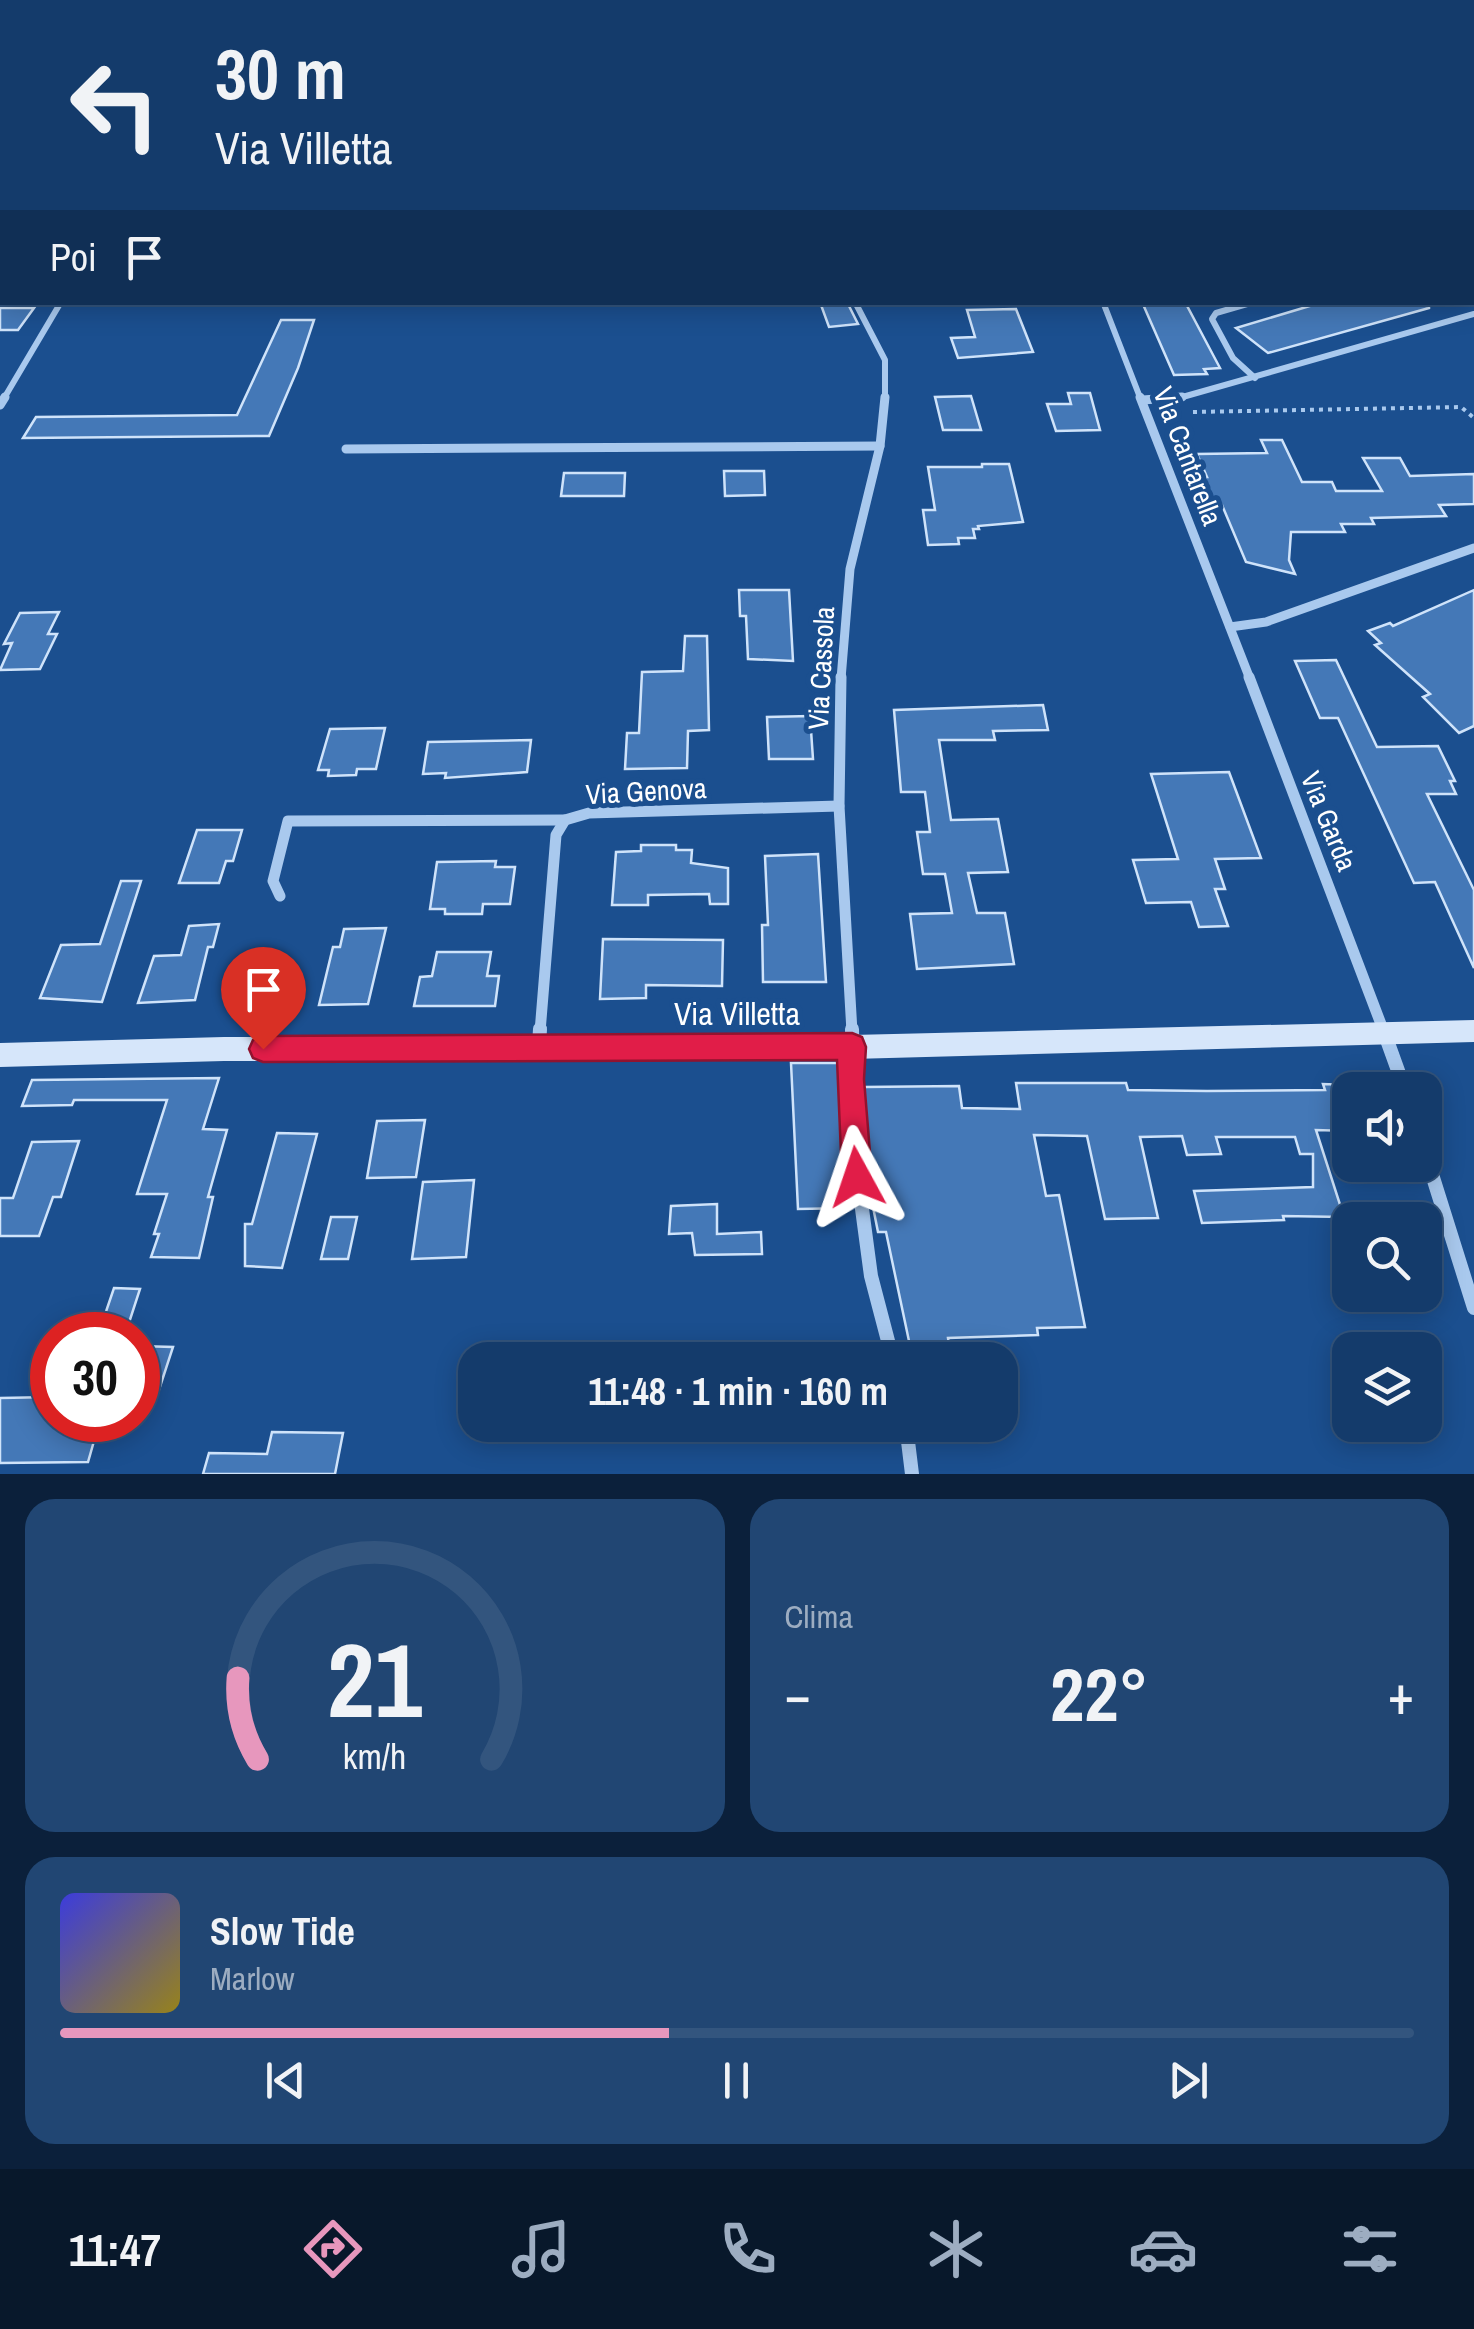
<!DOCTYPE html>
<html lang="it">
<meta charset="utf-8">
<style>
body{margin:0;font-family:"Archivo Narrow",sans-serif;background:#214673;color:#f1f3f6;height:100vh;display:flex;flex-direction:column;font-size:38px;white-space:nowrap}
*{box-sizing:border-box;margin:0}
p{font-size:32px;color:#9dadc1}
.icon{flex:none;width:55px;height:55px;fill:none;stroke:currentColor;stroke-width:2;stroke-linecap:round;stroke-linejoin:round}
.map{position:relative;height:1474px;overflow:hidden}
.panel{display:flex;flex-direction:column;gap:25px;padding:25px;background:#0b203b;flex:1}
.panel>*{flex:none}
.guide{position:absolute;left:0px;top:0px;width:1475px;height:305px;box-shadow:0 5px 25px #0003,0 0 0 2px #33557e;background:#143b6b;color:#f1f3f6;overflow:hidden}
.buttons{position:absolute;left:1332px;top:1072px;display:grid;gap:20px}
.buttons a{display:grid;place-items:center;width:110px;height:110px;border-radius:20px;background:#143b6b;box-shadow:0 5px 25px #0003,0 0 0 2px #33557e;font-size:50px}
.speed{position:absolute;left:30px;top:1312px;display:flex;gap:20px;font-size:50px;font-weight:700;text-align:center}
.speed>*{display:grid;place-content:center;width:130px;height:130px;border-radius:50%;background:#143b6b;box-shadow:0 5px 25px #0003,0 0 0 2px #33557e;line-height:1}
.speed .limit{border:15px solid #d22;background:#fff;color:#111}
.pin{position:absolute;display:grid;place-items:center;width:85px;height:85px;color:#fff;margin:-102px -42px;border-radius:50% 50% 50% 0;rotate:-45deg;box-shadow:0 0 10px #0007}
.pin .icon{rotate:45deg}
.me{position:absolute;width:110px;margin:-55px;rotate:355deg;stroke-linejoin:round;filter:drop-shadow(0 0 8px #0008)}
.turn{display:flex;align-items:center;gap:35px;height:210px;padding:0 50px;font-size:45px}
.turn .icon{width:130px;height:130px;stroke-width:2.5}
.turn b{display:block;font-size:70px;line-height:85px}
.then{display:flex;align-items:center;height:95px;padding:0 50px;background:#0003;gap:20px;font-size:38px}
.big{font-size:75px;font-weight:700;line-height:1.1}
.panel .widget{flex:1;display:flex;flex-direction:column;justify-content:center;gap:15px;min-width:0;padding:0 35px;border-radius:30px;background:#214673}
.panel .dial{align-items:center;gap:0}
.dial svg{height:260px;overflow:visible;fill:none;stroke:#33557e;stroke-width:7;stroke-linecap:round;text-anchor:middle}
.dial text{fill:#f1f3f6;stroke:none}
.song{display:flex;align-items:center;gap:30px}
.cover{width:120px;height:120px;border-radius:15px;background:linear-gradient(135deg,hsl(240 70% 55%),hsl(50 70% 35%))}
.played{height:10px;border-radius:5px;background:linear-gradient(90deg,#e797bd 45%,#33557e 45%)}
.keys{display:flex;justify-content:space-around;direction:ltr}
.heat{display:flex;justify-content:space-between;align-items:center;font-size:55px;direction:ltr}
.panel .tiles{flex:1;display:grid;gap:25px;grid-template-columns:1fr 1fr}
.widget:last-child{grid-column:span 2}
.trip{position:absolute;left:458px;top:1342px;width:560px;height:100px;border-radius:30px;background:#143b6b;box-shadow:0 5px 25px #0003,0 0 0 2px #33557e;font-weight:700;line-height:100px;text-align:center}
.menu{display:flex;height:160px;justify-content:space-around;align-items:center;background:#08182b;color:#9dadc1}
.menu .icon{width:70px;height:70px}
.menu .current{color:#e797bd}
.menu b{font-size:45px;color:#f1f3f6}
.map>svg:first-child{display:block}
.building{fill:#4478b7;stroke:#cfe3fa;stroke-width:2.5}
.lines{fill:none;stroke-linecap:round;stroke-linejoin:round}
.path{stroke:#a9c9ee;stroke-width:4;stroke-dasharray:4 5;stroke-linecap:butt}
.street-far3{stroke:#a9c9ee;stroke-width:6}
.street-far2{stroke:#a9c9ee;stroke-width:9}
.street-far1{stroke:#a9c9ee;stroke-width:11}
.street{stroke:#a9c9ee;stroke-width:14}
.secondary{fill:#d6e6fa;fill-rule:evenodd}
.route{fill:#e11d48;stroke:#92132f;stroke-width:2.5}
.labels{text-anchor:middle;stroke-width:10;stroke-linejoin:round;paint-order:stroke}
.street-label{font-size:28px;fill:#fff;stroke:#1b4f8f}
.near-street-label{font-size:32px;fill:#fff;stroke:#1b4f8f}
</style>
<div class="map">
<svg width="1474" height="1474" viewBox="0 0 1474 1474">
<rect width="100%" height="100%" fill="#1b4f8f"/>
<g class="building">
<path d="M1142 302H1185L1220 368 1204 369 1207 374 1174 375Z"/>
<path d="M1323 302H1429V308L1268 353 1236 328Z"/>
<path d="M848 304 858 324 829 327 821 305Z"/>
<path d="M0 308H34L18 330H0Z"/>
<path d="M1016 309 1033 352 958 358 951 338 975 337 967 310Z"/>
<path d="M281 320H314L298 368 269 436 23 438 36 417 237 415Z"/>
<path d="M1068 393H1090L1100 430 1056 431 1047 404H1071Z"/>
<path d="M971 396 981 430H943L935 397Z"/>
<path d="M1261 440H1282L1302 482H1332L1336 491H1382L1363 458H1400L1410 476 1474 474V504L1439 505 1446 516 1371 518 1374 524H1341L1345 532H1291L1289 560 1295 574 1246 562 1222 505H1213L1201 477H1207L1197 454 1267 453Z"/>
<path d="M982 464H1009L1023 522 978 526 979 529H973L975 538H958L959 544 928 545 923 510H935L928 467H982Z"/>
<path d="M724 471H764L765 495 725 496Z"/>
<path d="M564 473H625L624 496H561Z"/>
<path d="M739 590H789L793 661 748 659 746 616H740Z"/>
<path d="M1474 590V726L1459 733 1423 697 1430 694 1375 645 1381 643 1368 631 1390 623 1393 626Z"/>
<path d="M59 612 48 634H57L40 669 0 670 12 643 4 644 20 613Z"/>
<path d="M685 636H707L709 730 688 731 687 768 625 769 627 733H639L642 672 683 671Z"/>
<path d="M1336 660 1377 747 1438 746 1455 781H1450L1456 794H1427L1474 890V968L1435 882 1414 883 1338 718H1320L1295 661Z"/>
<path d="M1043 705 1048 730 993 731 995 740H939L951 820 998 819 1008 872 968 873 977 913H1005L1014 964 917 969 910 914 952 913 945 874H923L917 832H930L925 792H901L894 710Z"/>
<path d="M810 716 813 759H769L767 717Z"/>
<path d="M385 728 376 769H357L356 775 328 776 329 770H318L330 729Z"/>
<path d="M531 740 527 772 445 778 446 773 423 774 428 742Z"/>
<path d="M1229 772 1261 858 1215 859 1225 889H1215L1228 926 1199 927 1191 902 1146 903 1133 860 1178 859 1151 774Z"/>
<path d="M197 830H242L233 861H226L219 883H179Z"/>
<path d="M641 845H676V850H692L691 863 728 868V904H710L709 894 648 895V905H612L616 852 641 851Z"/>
<path d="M818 854 826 982H763L762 925H768L765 856Z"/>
<path d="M496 861 495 867H515L510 904H483L482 914H445V909H430L437 862Z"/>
<path d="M121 881H141L102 1002 40 998 61 945 100 944Z"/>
<path d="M219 924 213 947H208L195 1000 138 1003 154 956 181 955 189 926Z"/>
<path d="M386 928 368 1004 319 1005 333 947H340L344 929Z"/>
<path d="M603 939 723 940 722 986 646 985V998L600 999Z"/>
<path d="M437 952H491L487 976H499L495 1006H414L420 977 432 976Z"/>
<path d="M791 1063H841L843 1149 851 1208 798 1209Z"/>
<path d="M219 1078 203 1129 227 1130 208 1197H213L199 1258 151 1257 159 1234H154L167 1194H137L167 1100H74L72 1105 22 1106 32 1080Z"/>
<path d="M1016 1083H1126L1128 1090 1207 1091 1325 1090 1323 1084 1350 1085V1131L1316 1130 1344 1217 1283 1216 1284 1220 1202 1223 1194 1191 1313 1187V1154H1300L1295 1137H1216L1221 1154 1187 1155 1182 1136 1140 1137 1158 1218 1105 1219 1087 1136 1034 1135 1046 1196 1059 1195 1085 1327 1037 1328 1038 1335 948 1338 951 1360H913L886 1232H878L873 1207 865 1148 864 1087 959 1086 962 1108 1020 1109Z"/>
<path d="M425 1120 416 1177 367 1178 377 1121Z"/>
<path d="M277 1133 317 1134 282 1268 245 1266V1224H252Z"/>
<path d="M79 1141 61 1197H53L39 1236H0V1198H13L32 1142Z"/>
<path d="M474 1180 466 1257 412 1259 423 1182Z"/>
<path d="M717 1204V1234L761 1232 762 1254 695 1255 692 1233 669 1234 671 1206Z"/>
<path d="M331 1217H357L348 1259H321Z"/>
<path d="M114 1288 140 1289 125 1335H98Z"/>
<path d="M138 1346 173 1347 157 1396 138 1395Z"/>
<path d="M52 1397V1420H100L88 1462 0 1463V1398Z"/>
<path d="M272 1432 343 1433 335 1474H203L209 1453 267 1454Z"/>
</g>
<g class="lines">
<path class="path" d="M1193 412 1461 407 1474 418"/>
<g class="street-far3">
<path d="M855 302 885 360V400"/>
<path d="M1103 302 1141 400"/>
<path d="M1254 302 1216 313 1212 319 1233 358 1255 378"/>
<path d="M3 400 61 302"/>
<path d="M1150 400 1179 398 1474 314"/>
</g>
<g class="street-far2">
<path d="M1140 397 1250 679"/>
<path d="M1143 400 1182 397"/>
<path d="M0 405 5 397"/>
<path d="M346 449 880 446"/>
<path d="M1230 627 1266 622 1474 548"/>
<path d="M841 679 850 569 880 446 885 397"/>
</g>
<g class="street-far1">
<path d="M841 677 839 806 852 1032"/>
<path d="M1249 677 1384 1032"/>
<path d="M280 896 273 881 288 821 565 820"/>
<path d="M540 1032 556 835 565 820 589 813 839 806"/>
</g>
<g class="street">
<path d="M852 1029 854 1149 871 1276 893 1360"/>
<path d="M1383 1029 1405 1090"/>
<path d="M539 1046 540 1029"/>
<path d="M1425 1152 1474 1308"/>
<path d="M906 1425 912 1474"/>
</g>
<g class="secondary">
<path d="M1100 0H1113L1115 2H1103Z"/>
<rect x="1472" y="157" width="2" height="8"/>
<path d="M1474 1020V1042L852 1059 224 1061 0 1067V1043L224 1037 852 1035Z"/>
</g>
</g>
<path class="route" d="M852 1033 862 1037 866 1047 864 1079 872 1177 867 1188 857 1192 846 1188 842 1177 837 1060 263 1062 253 1058 249 1049 253 1040 263 1036Z"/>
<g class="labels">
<g class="street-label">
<text transform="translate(1188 456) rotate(69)" y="10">Via Cantarella</text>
<text transform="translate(821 668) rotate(-87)" y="10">Via Cassola</text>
<text transform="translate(646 791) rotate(-3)" y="10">Via Genova</text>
<text transform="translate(1329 821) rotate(68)" y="10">Via Garda</text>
</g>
<g class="near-street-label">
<text x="737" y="1025">Via Villetta</text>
</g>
</g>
</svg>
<div class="buttons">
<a><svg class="icon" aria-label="sound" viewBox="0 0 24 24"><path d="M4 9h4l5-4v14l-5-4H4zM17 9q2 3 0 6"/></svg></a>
<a><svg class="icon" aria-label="search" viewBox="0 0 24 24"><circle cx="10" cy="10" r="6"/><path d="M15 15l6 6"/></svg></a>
<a><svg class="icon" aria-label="layers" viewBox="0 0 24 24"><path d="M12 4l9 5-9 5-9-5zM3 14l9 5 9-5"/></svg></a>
</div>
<div class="speed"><div class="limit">30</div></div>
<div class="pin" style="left:263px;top:1049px;background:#d93025"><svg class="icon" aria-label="arrive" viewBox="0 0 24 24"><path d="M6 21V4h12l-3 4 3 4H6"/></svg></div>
<svg class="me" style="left:857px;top:1177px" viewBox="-20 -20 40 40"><path d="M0-17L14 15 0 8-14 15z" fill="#e11d48" stroke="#fff" stroke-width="4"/></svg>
<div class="trip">11:48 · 1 min · 160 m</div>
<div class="guide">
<div class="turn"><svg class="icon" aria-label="left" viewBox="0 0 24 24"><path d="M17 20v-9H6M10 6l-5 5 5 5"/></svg><div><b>30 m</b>Via Villetta</div></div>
<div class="then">Poi<svg class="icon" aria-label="arrive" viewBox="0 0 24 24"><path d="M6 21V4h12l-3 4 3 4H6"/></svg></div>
</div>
</div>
<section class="panel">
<div class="tiles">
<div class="widget dial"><svg viewBox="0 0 100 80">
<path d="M14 69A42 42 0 1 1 86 69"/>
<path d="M14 69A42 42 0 0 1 8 44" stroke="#e797bd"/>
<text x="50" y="56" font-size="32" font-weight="700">21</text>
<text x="50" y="72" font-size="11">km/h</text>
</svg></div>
<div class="widget"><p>Clima</p>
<div class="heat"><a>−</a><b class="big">22°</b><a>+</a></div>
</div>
<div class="widget">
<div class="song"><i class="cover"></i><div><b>Slow Tide</b><p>Marlow</p></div></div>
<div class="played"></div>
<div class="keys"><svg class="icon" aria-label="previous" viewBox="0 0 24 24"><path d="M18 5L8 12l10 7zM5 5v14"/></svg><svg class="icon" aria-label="pause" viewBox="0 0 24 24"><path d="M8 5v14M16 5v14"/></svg><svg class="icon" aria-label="next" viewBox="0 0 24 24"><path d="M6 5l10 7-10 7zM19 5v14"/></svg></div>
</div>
</div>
</section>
<nav class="menu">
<b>11:47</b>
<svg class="icon current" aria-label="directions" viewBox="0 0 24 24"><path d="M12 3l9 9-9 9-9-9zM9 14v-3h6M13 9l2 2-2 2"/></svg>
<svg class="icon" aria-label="music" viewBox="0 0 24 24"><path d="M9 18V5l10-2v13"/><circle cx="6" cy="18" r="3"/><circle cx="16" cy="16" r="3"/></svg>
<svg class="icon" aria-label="phone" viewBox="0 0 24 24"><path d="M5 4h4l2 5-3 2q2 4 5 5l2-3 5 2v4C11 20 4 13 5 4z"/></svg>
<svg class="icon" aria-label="climate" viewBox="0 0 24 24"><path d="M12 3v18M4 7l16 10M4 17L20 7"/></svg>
<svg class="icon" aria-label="car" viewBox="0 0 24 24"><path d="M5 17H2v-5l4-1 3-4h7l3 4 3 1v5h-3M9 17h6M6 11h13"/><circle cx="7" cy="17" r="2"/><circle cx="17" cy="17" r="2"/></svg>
<svg class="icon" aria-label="filters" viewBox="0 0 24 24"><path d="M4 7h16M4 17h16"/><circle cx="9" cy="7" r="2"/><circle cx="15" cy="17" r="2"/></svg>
</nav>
